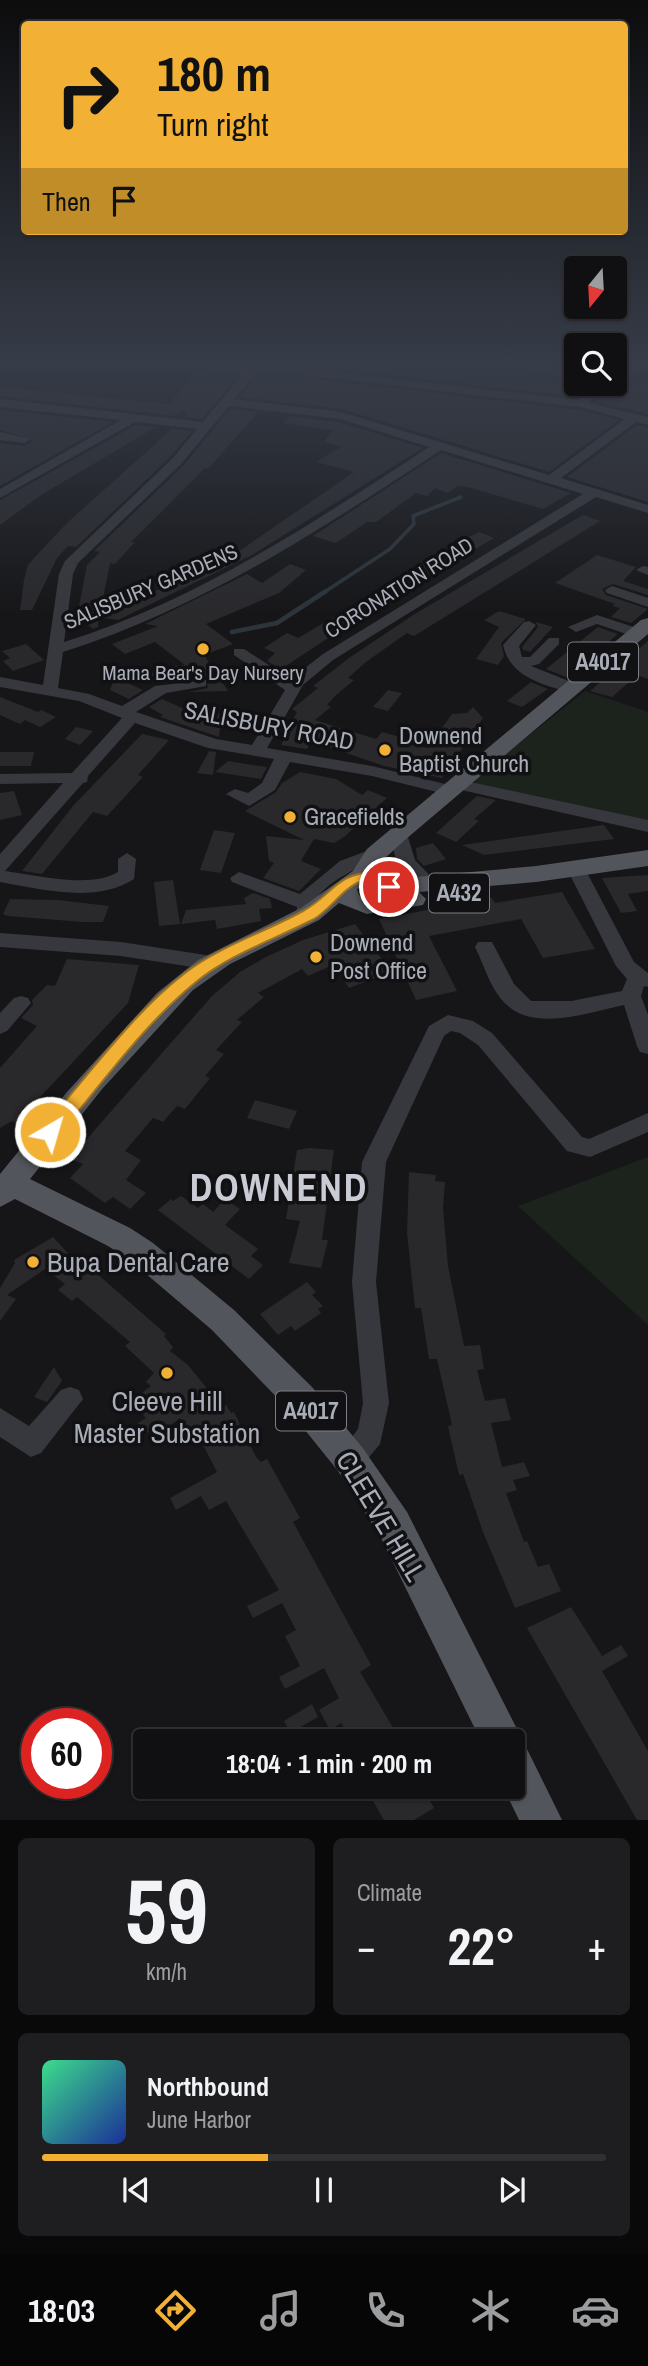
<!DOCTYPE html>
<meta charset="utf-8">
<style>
body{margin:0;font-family:"Archivo Narrow",sans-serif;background:#1e1e20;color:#f1f3f6;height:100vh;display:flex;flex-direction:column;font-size:26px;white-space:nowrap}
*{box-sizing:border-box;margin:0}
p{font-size:23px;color:#9c9d9f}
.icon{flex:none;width:38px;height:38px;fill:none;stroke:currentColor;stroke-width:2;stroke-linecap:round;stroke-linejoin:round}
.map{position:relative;height:1820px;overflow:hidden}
.sheet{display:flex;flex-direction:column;gap:18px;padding:18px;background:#09090a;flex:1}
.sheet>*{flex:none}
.banner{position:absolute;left:21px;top:21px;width:607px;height:214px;border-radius:7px;box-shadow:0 2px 5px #0004,0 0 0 2px #303032;background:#f2b134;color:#111;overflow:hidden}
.needle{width:46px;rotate:198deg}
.buttons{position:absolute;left:564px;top:256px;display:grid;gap:14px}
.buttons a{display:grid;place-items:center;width:63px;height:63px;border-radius:7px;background:#101012;box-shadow:0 2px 5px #0004,0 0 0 2px #303032;font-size:35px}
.speed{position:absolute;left:21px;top:1708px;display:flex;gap:14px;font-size:35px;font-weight:700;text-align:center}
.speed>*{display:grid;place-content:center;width:91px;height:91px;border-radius:50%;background:#101012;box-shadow:0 2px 5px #0004,0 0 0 2px #303032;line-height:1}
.speed .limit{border:10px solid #d22;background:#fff;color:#111}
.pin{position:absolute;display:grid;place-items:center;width:60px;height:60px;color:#fff;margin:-30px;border:4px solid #fff;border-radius:50%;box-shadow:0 2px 7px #0007}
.me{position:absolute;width:77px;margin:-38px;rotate:38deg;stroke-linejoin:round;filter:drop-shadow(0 0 5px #0008)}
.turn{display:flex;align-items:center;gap:24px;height:147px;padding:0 21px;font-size:32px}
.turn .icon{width:91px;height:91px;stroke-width:2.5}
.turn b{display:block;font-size:49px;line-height:60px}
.then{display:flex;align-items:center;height:66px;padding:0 21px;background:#0003;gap:14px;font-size:26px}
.big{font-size:52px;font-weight:800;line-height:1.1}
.sheet .tile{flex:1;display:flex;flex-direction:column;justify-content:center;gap:10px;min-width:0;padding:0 24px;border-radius:10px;background:#1e1e20}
.sheet .dial{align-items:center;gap:0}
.dial b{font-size:91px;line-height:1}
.song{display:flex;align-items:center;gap:21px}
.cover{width:84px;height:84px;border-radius:10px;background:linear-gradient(135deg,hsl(150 70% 55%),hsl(230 70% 35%))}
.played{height:7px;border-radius:4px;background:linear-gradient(90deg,#f2b134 40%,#303032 40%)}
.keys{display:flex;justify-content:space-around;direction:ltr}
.heat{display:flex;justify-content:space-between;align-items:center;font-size:38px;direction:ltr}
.sheet .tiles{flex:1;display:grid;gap:18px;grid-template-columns:1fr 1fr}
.tile:last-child{grid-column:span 2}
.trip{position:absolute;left:133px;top:1729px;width:392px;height:70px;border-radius:7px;background:#101012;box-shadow:0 2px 5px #0004,0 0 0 2px #303032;font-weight:800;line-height:70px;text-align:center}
.tabs{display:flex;height:112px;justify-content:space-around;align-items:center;background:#060607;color:#9c9d9f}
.tabs .icon{width:49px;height:49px}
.tabs .selected{color:#f2b134}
.tabs b{font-size:32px;color:#f1f3f6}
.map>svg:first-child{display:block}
.green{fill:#1c231d}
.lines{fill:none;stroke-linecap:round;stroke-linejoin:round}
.stream-far1{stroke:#2c353c;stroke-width:3.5}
.stream{stroke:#2c353c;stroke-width:4.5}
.building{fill:#29292c}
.minor{fill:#37383d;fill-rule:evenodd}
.major{fill:#53555c;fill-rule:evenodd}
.route{fill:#f2b134;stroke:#9d7322;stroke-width:2}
.poi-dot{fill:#f2b134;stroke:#111113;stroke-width:2.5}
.labels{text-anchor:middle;stroke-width:7;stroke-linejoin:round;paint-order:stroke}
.far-street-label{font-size:21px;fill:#a8adb8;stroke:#111113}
.far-poi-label{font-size:21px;fill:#a8adb8;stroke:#111113}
.shield{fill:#111113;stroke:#7b7e86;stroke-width:2}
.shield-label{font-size:23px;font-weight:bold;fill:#a8adb8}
.street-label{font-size:24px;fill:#a8adb8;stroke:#111113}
.poi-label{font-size:24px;fill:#a8adb8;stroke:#111113;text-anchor:start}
.near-poi-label{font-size:28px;fill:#a8adb8;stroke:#111113;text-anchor:start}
.near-street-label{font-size:28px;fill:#a8adb8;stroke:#111113}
.near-district-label{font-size:38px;font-weight:bold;letter-spacing:2px;fill:#c9ccd4;stroke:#111113}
</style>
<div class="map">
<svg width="648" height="1820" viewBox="0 0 648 1820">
<rect width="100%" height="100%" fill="#161618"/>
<g class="green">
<path d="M585 691 648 712V822L480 786 473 780Z"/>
<path d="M648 1157V1325L518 1206Z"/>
</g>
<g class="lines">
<path class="stream-far1" d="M323 593 390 549 414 524 413 516 461 497"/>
<path class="stream" d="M232 632 277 623 326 591"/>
</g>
<g class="building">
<path d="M268 360H431L456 369 481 360 588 389 577 397Z"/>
<path d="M197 372 237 377 202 419 184 417 187 415 184 410 174 416 0 396V387L169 404Z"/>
<path d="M260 373 580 410 619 420 549 472 342 409 239 397Z"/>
<path d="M628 380 648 386V414L595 402Z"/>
<path d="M230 409 258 412 209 468H205L131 542H135L115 564 110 563 100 613 216 567 354 472 316 462 341 447 324 442 333 430 283 423 290 416 339 422 423 448 252 555 118 620 99 617 98 627 93 629 77 616 87 565 100 552 94 551 183 466Z"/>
<path d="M0 410 113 422 0 486V443L25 446 34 440 0 430Z"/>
<path d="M136 425 156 427 41 495 0 525V500Z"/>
<path d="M637 425 648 427V502L567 477Z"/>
<path d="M172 429 192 431 171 456 76 547 68 546 57 558 32 610H20L24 580 28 565 36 556 67 523Z"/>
<path d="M441 453 571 493 543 509 468 487 458 486 448 493 435 488 427 496 416 493 376 522H367L336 543 313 536Z"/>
<path d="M583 515 600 521 414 636 407 633 366 662 348 678 354 680 335 696 327 705 331 707 315 720 376 739 382 732 400 737 397 740 427 748 452 714 467 713 473 707 483 718 442 778 384 766 311 741 307 749 281 745 297 712 292 709 318 688 313 686 349 658 413 615Z"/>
<path d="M479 532 494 538 383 602 281 669 267 661 275 653 264 648 287 633 298 638 446 551 443 550Z"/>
<path d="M597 555 636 567 623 581 648 589V595L613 584 602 589 606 595 648 609 631 623 611 617 620 608 612 606 615 604 555 583Z"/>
<path d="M290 564 306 570 279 593 206 624 233 644 204 655 228 691 189 692 208 688 206 677 161 683 150 674 163 667 185 665 155 642 125 654 112 644 158 626 145 624 247 574 262 583Z"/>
<path d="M499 611 526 619 501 643 504 656 498 665 476 659 499 627 484 620Z"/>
<path d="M536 622 553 627 530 652 523 650 522 647 538 627Z"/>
<path d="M598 627 618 634 566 677 546 669Z"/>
<path d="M648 641V679L637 675 612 697 590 691Z"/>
<path d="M26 644 44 660 13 671 3 661 10 658 2 651Z"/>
<path d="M115 677 119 679 143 690 129 699 110 690Z"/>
<path d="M531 682 548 689 522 707 507 701Z"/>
<path d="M388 690 402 693 388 711 373 707Z"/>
<path d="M0 697 38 712 41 710 56 717 40 727 25 720 20 724 0 715Z"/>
<path d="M162 699 193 713 198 704 222 715 219 737 160 717 163 715 149 707Z"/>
<path d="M76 727 93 731 80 745 65 739Z"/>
<path d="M142 734 169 740 138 775 143 777 107 816 93 812 42 874 22 871 73 806Z"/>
<path d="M209 751 216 752 213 775 197 773Z"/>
<path d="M0 752H34L31 766H0Z"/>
<path d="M228 761 253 765 267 767 261 779 215 772Z"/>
<path d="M300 772 336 779 362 795 368 790 387 798 344 837 334 843 314 839 301 861 321 869 299 891 263 878 274 863 269 861 266 836 304 840 245 811 276 792 282 783Z"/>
<path d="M14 791 22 815 0 820V793Z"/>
<path d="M477 796 496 800 474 819 479 821 456 842 436 833Z"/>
<path d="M604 825 614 839 484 855 462 845Z"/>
<path d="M214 830 235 833 221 873 200 870Z"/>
<path d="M433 843 446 859 424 866 417 859 416 848Z"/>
<path d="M648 875V891L628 894 637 911 621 913 602 878Z"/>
<path d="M173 880 180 924 159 926 154 882Z"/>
<path d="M562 892 595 949 543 958 521 919 429 936 457 991 416 1000 379 919 492 898 495 903Z"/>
<path d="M253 893 270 899 272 908 259 909 261 921 217 929 215 920 181 924 186 910 246 904 244 898Z"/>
<path d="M10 899 58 900 109 906 103 922H83L8 916 3 914Z"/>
<path d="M355 924 392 972 349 988 333 965 308 976 302 969 258 993 264 997 237 1020 242 1022 216 1050 224 1054 205 1076 210 1078 185 1109 177 1106 163 1122 153 1118 125 1151 141 1160 126 1180 146 1193 130 1209 113 1197 105 1203 70 1178 83 1164 71 1159 86 1140 212 996 240 972 266 957 303 940Z"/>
<path d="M67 959 139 965 128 1003 16 1123 12 1121 0 1128V1068L37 1026 21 1018 33 1005 32 1000 47 985 55 986Z"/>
<path d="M255 1100 297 1111 289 1129 247 1118Z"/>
<path d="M310 1148 334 1150 322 1240H328L321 1268 289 1263 300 1221 286 1219 297 1150Z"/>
<path d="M409 1172 436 1175 435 1181 445 1182 443 1208 448 1266 464 1346 480 1345 484 1369 477 1370 485 1401 505 1398 511 1420 491 1423 502 1467 524 1462 530 1476 513 1480 517 1490 506 1493 524 1542 527 1541 538 1567 549 1564 561 1591 515 1608 483 1532 463 1474 459 1475 448 1426 452 1425 437 1359H429L421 1308H415L407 1233Z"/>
<path d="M181 1196 198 1208 203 1204 213 1212 225 1199 240 1209 225 1225 258 1249 251 1256 263 1265 249 1279 158 1210 171 1199 173 1201Z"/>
<path d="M53 1237 75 1261 79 1258 166 1334 164 1336 173 1347 170 1351 188 1365 222 1407 226 1405 231 1413 234 1412 256 1457 261 1462 267 1459 300 1518 293 1522 371 1665 360 1672 401 1741H352L341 1723 330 1730 319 1710 339 1698 324 1668 285 1689 279 1677 300 1666 285 1636 296 1630 282 1603 253 1618 247 1606 279 1590 226 1501 209 1510 201 1496 176 1510 170 1498 217 1472 201 1441 195 1445 180 1418 161 1433 155 1427 147 1433 138 1423 146 1418 131 1401 151 1386 146 1382 154 1373 125 1346 130 1342 77 1297 72 1301 58 1290 65 1284 45 1269 7 1295 16 1299 0 1321V1288L15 1263 14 1260Z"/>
<path d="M307 1282 316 1292 312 1295 323 1306 318 1309 321 1313 295 1331 291 1326 278 1335 260 1314Z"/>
<path d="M54 1367 62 1381 47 1402 34 1397Z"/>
<path d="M571 1607 602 1656 621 1645 628 1656 602 1671 648 1751V1820H637L527 1628Z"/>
<path d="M312 1704 318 1717 290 1733 284 1721Z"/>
<path d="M365 1787H422L434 1808 414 1820H384Z"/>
</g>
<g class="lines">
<g class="minor">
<path d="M149 360H181L247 369 255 360H266L264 364 578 400 600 383H614L589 403 648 417V425L636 422 561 478 648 505V513L596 497 333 660 303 685 267 748 372 766 449 785 457 779 648 820V832L457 789 449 795 372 776 290 762 275 790 249 806 226 794 235 789 248 793 262 783 274 759 208 748 135 723 88 776 87 782 83 783 5 871C35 875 91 889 118 872V859L127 853 136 859 134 879C96 904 41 889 0 882V854L63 783 0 784V774L72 773 122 718 79 701 0 687V677L43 685 59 574 65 561 173 458 197 429 135 422 0 498V489L121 420 0 407V399L203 422 242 375ZM259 370 580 407 625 419 549 475 341 412 234 399ZM229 406 340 419 429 447C313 523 198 600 64 642L73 574 78 563 181 464ZM441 450 583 494 323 654 291 679 244 649H234V655L285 690 252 745 216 739 136 712 166 693 206 686V680L155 686 122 706 89 694 58 688 63 652C202 608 320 530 441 450Z"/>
<path d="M433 360H474L457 366Z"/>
<path d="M483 360C515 360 545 365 576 374V381Z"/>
<path d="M641 360H648V365L614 382V374Z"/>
<path d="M0 432 31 439 25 443 0 440Z"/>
<path d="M643 566 648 567V575L636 570Z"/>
<path d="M612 586 648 598V607L607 593 605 590Z"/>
<path d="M597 615 643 630 646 633 638 638 597 624 576 632 568 627Z"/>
<path d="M529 621 536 625 519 646 522 657H530L549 638H559V644L539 664 531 666 579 685V691L573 693C543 685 510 677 503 645L524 622Z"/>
<path d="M398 828 407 834 415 860 438 884 436 888H422L397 863 389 834Z"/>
<path d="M375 848 384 854 382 858C365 863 324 883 317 899 314 907 317 913 313 921L306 923 296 916 297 907 232 882 230 878 239 872 300 894 340 861Z"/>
<path d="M575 861 584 867 634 962 648 973V987L644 986 641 996 648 1015V1054L640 1052 637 1046 624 1005C590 1012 536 1032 507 1005 491 991 484 965 475 947L478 942H492L514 984 531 1001H571L622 991 627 979 616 966 566 867Z"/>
<path d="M0 933 121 942 212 956 222 963 212 970 121 956 0 947Z"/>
<path d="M21 996 28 998 31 1003 7 1031 0 1034V1013L14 998Z"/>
<path d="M448 1015 473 1021 492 1033 582 1137 589 1139 648 1113V1132L590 1157 567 1151 478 1045 460 1033 451 1031 444 1036 386 1162 376 1282 389 1403 380 1444 360 1468 350 1472 340 1468 336 1459 358 1429 363 1403 352 1282 362 1162 429 1026Z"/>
<path d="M70 1387 79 1390 83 1399 41 1453 31 1457 0 1437V1408L29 1426 61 1390Z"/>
</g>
<path class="major" d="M648 618V634L406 839 384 859 377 870 394 879 536 866 648 850V866L536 882 419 892 426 899 423 905 367 914 339 903 319 920 230 964 193 990 103 1088 30 1179 130 1228 153 1243 234 1310 312 1387 362 1447 407 1512 516 1727 522 1741 520 1746 527 1749 562 1820H519L503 1787H513V1741H481L381 1538 338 1471 288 1409 212 1330 131 1261 108 1246 15 1199 0 1207V1174L67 1092 157 993 198 960 301 908 353 871 367 849 641 620ZM369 883 388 895 368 898 359 895 357 889Z"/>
</g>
<linearGradient id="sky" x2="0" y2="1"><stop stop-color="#0c0c0d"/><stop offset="0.59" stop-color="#363c48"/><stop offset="1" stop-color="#363c48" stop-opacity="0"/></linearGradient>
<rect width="648" height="615" fill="url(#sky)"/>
<path class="route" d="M376 872 394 883V891C380 894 374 878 360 882 343 888 330 910 314 919 276 939 230 954 196 982 143 1025 101 1085 57 1137H44L41 1132 44 1126C87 1077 133 1013 185 973 220 946 265 932 303 911 334 894 335 873 376 872Z"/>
<g class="poi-dot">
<circle cx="203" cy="649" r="7"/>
<circle cx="385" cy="750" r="7"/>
<circle cx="290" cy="817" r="7"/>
<circle cx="316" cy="957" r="7"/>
<circle cx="33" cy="1262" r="7"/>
<circle cx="167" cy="1373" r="7"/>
</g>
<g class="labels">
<g class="far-street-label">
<text transform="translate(151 587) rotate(-23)" y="7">SALISBURY GARDENS</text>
<text transform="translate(399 588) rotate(-32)" y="7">CORONATION ROAD</text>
</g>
<g class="far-poi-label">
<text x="203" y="680">Mama Bear's Day Nursery</text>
</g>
<g class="shield">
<rect x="568" y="642.5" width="70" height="39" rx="5"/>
<rect x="429" y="873.5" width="60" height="39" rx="5"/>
<rect x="276" y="1391.5" width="70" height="39" rx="5"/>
</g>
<g class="shield-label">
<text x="603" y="670">A4017</text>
<text x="459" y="901">A432</text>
<text x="311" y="1419">A4017</text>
</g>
<g class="street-label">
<text transform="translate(269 726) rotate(11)" y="8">SALISBURY ROAD</text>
</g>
<g class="poi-label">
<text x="399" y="744">Downend<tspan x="399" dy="28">Baptist Church</tspan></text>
<text x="304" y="825">Gracefields</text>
<text x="330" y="951">Downend<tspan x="330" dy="28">Post Office</tspan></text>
</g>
<g class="near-poi-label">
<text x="47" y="1272">Bupa Dental Care</text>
<text x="167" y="1411" text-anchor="middle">Cleeve Hill<tspan x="167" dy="32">Master Substation</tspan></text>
</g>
<g class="near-street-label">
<text transform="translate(381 1516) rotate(59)" y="10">CLEEVE HILL</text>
</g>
<g class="near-district-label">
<text x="279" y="1201">DOWNEND</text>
</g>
</g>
</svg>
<div class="buttons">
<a><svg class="needle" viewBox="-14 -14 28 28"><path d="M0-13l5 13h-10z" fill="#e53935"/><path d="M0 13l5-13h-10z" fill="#9c9d9f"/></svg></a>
<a><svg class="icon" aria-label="search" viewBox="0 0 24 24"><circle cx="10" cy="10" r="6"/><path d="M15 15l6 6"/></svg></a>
</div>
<div class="speed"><div class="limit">60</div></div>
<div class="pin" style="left:389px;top:887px;background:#d93025"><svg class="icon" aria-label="arrive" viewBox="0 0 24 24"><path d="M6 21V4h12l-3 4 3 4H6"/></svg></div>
<svg class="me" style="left:50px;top:1132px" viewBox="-20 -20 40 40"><circle r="17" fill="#f2b134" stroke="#fff" stroke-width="3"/><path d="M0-11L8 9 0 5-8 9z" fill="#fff"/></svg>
<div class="trip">18:04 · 1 min · 200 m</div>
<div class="banner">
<div class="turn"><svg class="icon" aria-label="right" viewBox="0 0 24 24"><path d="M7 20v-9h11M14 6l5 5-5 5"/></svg><div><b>180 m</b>Turn right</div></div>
<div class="then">Then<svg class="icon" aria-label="arrive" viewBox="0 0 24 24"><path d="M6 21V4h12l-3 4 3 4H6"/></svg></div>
</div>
</div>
<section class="sheet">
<div class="tiles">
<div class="tile dial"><b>59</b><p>km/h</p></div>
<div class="tile"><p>Climate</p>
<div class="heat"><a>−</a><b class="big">22°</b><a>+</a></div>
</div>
<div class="tile">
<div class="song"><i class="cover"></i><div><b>Northbound</b><p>June Harbor</p></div></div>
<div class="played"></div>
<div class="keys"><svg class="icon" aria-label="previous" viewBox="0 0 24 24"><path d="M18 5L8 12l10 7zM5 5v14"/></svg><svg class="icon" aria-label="pause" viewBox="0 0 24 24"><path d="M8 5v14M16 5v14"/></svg><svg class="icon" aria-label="next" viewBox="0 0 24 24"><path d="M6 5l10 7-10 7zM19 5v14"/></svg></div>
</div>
</div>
</section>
<nav class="tabs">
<b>18:03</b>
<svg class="icon selected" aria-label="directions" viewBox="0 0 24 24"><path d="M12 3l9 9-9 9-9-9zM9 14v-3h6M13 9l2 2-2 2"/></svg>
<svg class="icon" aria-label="music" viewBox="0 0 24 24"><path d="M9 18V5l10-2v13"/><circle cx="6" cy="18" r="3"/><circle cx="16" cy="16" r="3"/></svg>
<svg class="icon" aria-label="phone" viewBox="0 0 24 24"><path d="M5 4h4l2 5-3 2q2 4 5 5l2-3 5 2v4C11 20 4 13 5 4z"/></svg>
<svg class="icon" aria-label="climate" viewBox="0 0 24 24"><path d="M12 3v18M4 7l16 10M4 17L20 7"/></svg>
<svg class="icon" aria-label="car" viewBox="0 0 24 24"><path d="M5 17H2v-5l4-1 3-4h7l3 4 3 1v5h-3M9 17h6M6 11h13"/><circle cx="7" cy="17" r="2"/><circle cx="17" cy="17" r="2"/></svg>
</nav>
